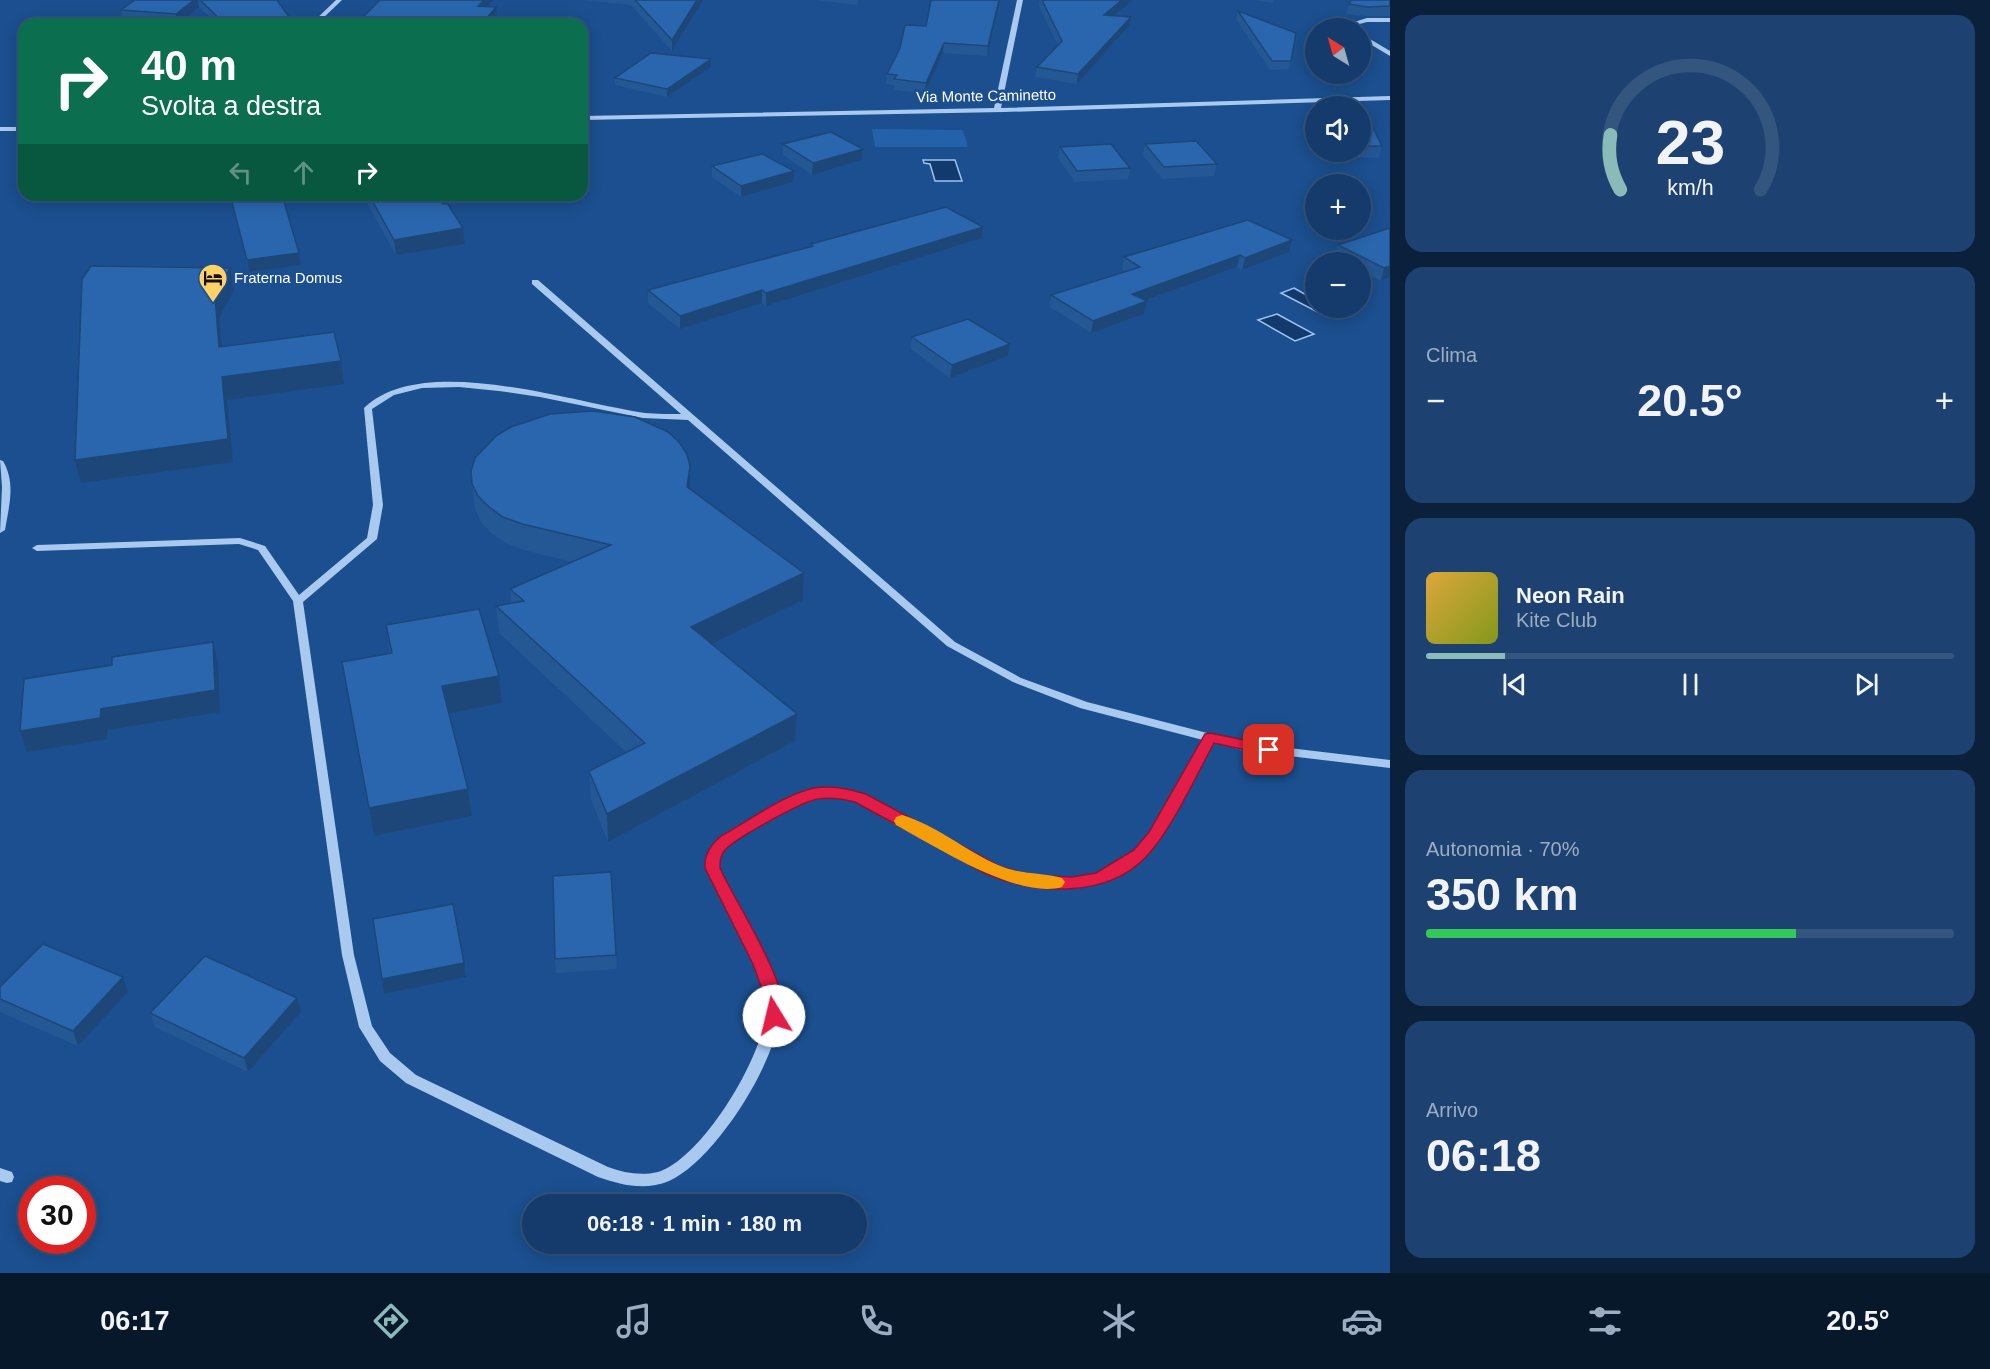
<!DOCTYPE html>
<html lang="it">
<meta charset="utf-8">
<style>
body{margin:0;font-family:Helvetica,sans-serif;background:#1d4271;color:#f1f3f6;height:100vh;display:flex;flex-direction:column;font-size:22px;white-space:nowrap}
*{box-sizing:border-box;margin:0}
p{font-size:20px;color:#9dadc1}
.icon{flex:none;width:33px;height:33px;fill:none;stroke:currentColor;stroke-width:2;stroke-linecap:round;stroke-linejoin:round}
.map{position:relative;flex:1;overflow:hidden}
.details{display:flex;flex-direction:column;gap:15px;padding:15px;background:#0b203b;width:600px}
.details>*{flex:none}
.hud{position:absolute;left:18px;top:18px;width:570px;height:183px;border-radius:18px;box-shadow:0 3px 15px #0003,0 0 0 2px #33557e;background:#0b6e4f;color:#fff;overflow:hidden}
.needle{width:39px;rotate:323deg}
.tools{position:absolute;left:1305px;top:18px;display:grid;gap:12px}
.tools a{display:grid;place-items:center;width:66px;height:66px;border-radius:50%;background:#143b6b;box-shadow:0 3px 15px #0003,0 0 0 2px #33557e;font-size:30px}
.speed{position:absolute;left:18px;top:1176px;display:flex;gap:12px;font-size:30px;font-weight:700;text-align:center}
.speed>*{display:grid;place-content:center;width:78px;height:78px;border-radius:50%;background:#143b6b;box-shadow:0 3px 15px #0003,0 0 0 2px #33557e;line-height:1}
.speed .limit{border:9px solid #d22;background:#fff;color:#111}
.pin{position:absolute;display:grid;place-items:center;width:51px;height:51px;color:#fff;margin:-26px;border-radius:12px;box-shadow:0 3px 9px #0006}
.me{position:absolute;width:66px;margin:-33px;rotate:351deg;stroke-linejoin:round;filter:drop-shadow(0 0 4px #0008)}
.turn{display:flex;align-items:center;gap:21px;height:126px;padding:0 24px;font-size:27px}
.turn .icon{width:78px;height:78px;stroke-width:2.5}
.turn b{display:block;font-size:42px;line-height:51px}
.lanes{display:flex;align-items:center;height:57px;padding:0 24px;background:#0003;justify-content:center;gap:30px;direction:ltr}
.lanes .off{opacity:.35}
.big{font-size:45px;font-weight:600;line-height:1.1}
.details .card{flex:1;display:flex;flex-direction:column;justify-content:center;gap:9px;min-width:0;padding:0 21px;border-radius:18px;background:#1d4271}
.details .dial{align-items:center;gap:0}
.dial svg{height:156px;overflow:visible;fill:none;stroke:#33557e;stroke-width:7;stroke-linecap:round;text-anchor:middle}
.dial text{fill:#f1f3f6;stroke:none}
.song{display:flex;align-items:center;gap:18px}
.cover{width:72px;height:72px;border-radius:9px;background:linear-gradient(135deg,hsl(40 70% 55%),hsl(70 70% 35%))}
.played{height:6px;border-radius:3px;background:linear-gradient(90deg,#8bbbb9 15%,#33557e 15%)}
.keys{display:flex;justify-content:space-around;direction:ltr}
.heat{display:flex;justify-content:space-between;align-items:center;font-size:33px;direction:ltr}
.charge{height:9px;border-radius:4px;background:linear-gradient(90deg,#34c759 70%,#33557e 0)}
.trip{position:absolute;left:522px;top:1194px;width:345px;height:60px;border-radius:30px;background:#143b6b;box-shadow:0 3px 15px #0003,0 0 0 2px #33557e;font-weight:600;line-height:60px;text-align:center}
.tab-bar{display:flex;height:96px;justify-content:space-around;align-items:center;background:#08182b;color:#9dadc1}
.tab-bar .icon{width:42px;height:42px}
.tab-bar .on{color:#8bbbb9}
.tab-bar b{font-size:27px;color:#f1f3f6}
main{display:flex;flex:1;min-height:0}
.map>svg:first-child{display:block}
.green{fill:#2461a8}
.water{fill:#123a6d;stroke:#9cc4f0;stroke-width:1.5}
.lines{fill:none;stroke-linecap:round;stroke-linejoin:round}
.minor{fill:#a9c9ee;fill-rule:evenodd}
.wall{fill:#245895}
.shaded-wall{fill:#1d4779}
.building{fill:#2a66ad;stroke:#1d4779;stroke-width:1.5}
.route{fill:#e11d48;stroke:#92132f;stroke-width:1.5}
.slow{fill:#f59e0b}
.labels{text-anchor:middle;stroke-width:6;stroke-linejoin:round;paint-order:stroke}
.far-street-label{font-size:15px;fill:#fff;stroke:#1b4f8f}
.far-poi-label{font-size:15px;fill:#fff;stroke:#1b4f8f;text-anchor:start}
</style>
<main>
<div class="map">
<svg width="1390" height="1273" viewBox="0 0 1390 1273">
<rect width="100%" height="100%" fill="#1b4f8f"/>
<path class="green" d="M872 129 963 130 968 147H875Z"/>
<g class="water">
<path d="M923 160H955L962 181H935L930 164 924 163Z"/>
<path d="M1294 288 1315 300 1316 308H1329L1340 313 1327 317 1281 293Z"/>
<path d="M1277 314 1314 334 1295 341 1258 320Z"/>
</g>
<g class="lines">
<g class="minor">
<path d="M336 0H342L317 24H311Z"/>
<path d="M1017 0H1023L1001 108 1390 96V100L1004 112 582 120V116L994 108Z"/>
<path d="M1367 18H1390V22H1367L1356 25V28H1350L1351 23Z"/>
<path d="M1360 33 1390 51V56L1360 38Z"/>
<rect x="0" y="127" width="24" height="4"/>
<path d="M532 280H538L955 642 1021 678 1087 702 1246 743 1390 760V768L1246 751 1213 742C1194 779 1175 826 1145 856 1064 935 933 846 857 802 845 799 833 797 820 799 798 802 736 833 723 851 719 856 718 862 718 868 738 910 777 958 780 1005 782 1056 715 1161 669 1181 645 1191 621 1185 598 1177L406 1083 380 1061 359 1027 342 955 293 601 258 550 239 544 37 551 32 548 37 545 240 538 265 546 299 595 367 538 373 505 364 408C423 351 572 403 645 413 657 414 669 414 681 414L532 284ZM459 387 499 391 540 397 643 418 688 420 947 646 1013 682 1080 708 1203 740C1186 771 1161 829 1134 851 1126 858 1114 867 1104 872 1100 873 1095 874 1091 875 1028 889 965 853 912 822 889 809 866 791 838 790 803 789 774 805 745 823 727 834 707 843 706 868 725 908 765 961 766 1005 768 1051 702 1159 658 1172 641 1176 624 1173 608 1167L416 1075 390 1053 372 1026 354 955 303 602 377 539 383 505 372 409 394 395 422 388Z"/>
<path d="M0 460 3 461C16 483 9 506 5 530L0 533 2 487Z"/>
<path d="M0 1168 12 1172 14 1177 12 1182 7 1183 0 1181Z"/>
</g>
</g>
<g class="wall">
<path d="M135 0H277L294 24H217L199 7 178 24 123 20 121 10Z"/>
<path d="M583 0H703L672 51 631 5Z"/>
<path d="M816 0H859L857 5Z"/>
<path d="M1000 0 987 56 943 53 925 93 894 90V85L886 84 887 74 926 26Z"/>
<path d="M1040 0H1133L1113 16 1131 17 1129 26 1077 84 1035 77 1037 67 1058 45 1039 6Z"/>
<path d="M1253 0H1274V3Z"/>
<path d="M1390 0V16H1365L1346 14 1349 4Z"/>
<path d="M1238 11 1296 33 1289 69 1270 70 1236 19Z"/>
<path d="M711 67 667 97 615 85V78Z"/>
<path d="M1360 115 1382 146 1379 158 1342 156 1340 152H1360Z"/>
<path d="M783 144 863 149 862 160 812 175 783 155Z"/>
<path d="M1145 144 1217 164 1214 176 1162 179 1143 155Z"/>
<path d="M1060 147 1130 168 1128 179 1075 182 1058 158Z"/>
<path d="M712 166 793 182 741 197 712 177Z"/>
<path d="M230 195H282L299 253 301 265 249 272Z"/>
<path d="M358 195H433L443 204 463 228 465 244 396 255 367 203Z"/>
<path d="M508 195H536L515 201Z"/>
<path d="M983 227 982 238 766 306 762 303 680 329 648 303V290L811 247V244Z"/>
<path d="M1390 228V277L1381 281 1360 270V262H1346L1334 257 1338 245Z"/>
<path d="M1289 252 1242 270 1237 267 1145 301 1144 314 1091 333 1050 307 1051 295 1125 272 1122 269 1124 257Z"/>
<path d="M912 337 1010 344 1008 356 950 378 911 349Z"/>
<path d="M690 466V489L804 573 803 600 712 644 797 714 795 741 608 842 591 799 589 771 626 752 499 633 496 606 511 603 510 589 572 562 524 550 506 543 491 533 481 522 475 509 472 484Z"/>
<path d="M386 625 499 676 502 703 449 713 468 789 472 816 374 836 342 662 390 654Z"/>
<path d="M611 872 617 969 556 973 555 959Z"/>
<path d="M0 987 128 992 78 1046 0 1012Z"/>
<path d="M301 1012 248 1072 155 1027 150 1013Z"/>
</g>
<g class="shaded-wall">
<path d="M194 0H198L199 7 178 24 176 14Z"/>
<path d="M484 0H493L479 16 478 6Z"/>
<path d="M697 0H703L672 51V40Z"/>
<path d="M999 0H1000L987 56 988 46Z"/>
<path d="M1122 0H1133L1102 25 1104 15Z"/>
<path d="M496 7 497 17 491 24H482Z"/>
<path d="M1131 17 1129 26 1077 84 1078 74Z"/>
<path d="M944 43 943 53 925 93 926 83Z"/>
<path d="M587 44 588 55 582 61V50Z"/>
<path d="M711 59V67L667 97V89Z"/>
<path d="M863 149 862 160 812 175 813 163Z"/>
<path d="M589 169 590 181 582 183V171Z"/>
<path d="M794 171 793 182 741 197V186Z"/>
<path d="M514 195H536L515 201Z"/>
<path d="M983 227 982 238 766 306V293Z"/>
<path d="M463 228 465 244 396 255 394 240Z"/>
<path d="M1292 240 1289 252 1242 270 1245 258Z"/>
<path d="M299 253 301 265 249 272 247 260Z"/>
<path d="M1240 255 1237 267 1130 306 1132 294Z"/>
<path d="M1390 266V277L1381 281 1384 268Z"/>
<path d="M230 268 234 290 219 318 224 369 219 347 215 296Z"/>
<path d="M762 290V303L680 329V316Z"/>
<path d="M1147 301 1144 314 1091 333 1093 321Z"/>
<path d="M1010 344 1008 356 950 378 952 365Z"/>
<path d="M341 361 344 384 227 400 233 462 81 483 75 460 222 377Z"/>
<path d="M690 466V491L687 487Z"/>
<path d="M804 573 803 600 691 654V627Z"/>
<path d="M213 642 218 663 220 712 107 730V739L27 752 20 731 101 709Z"/>
<path d="M499 676 502 703 445 714 442 686Z"/>
<path d="M797 714 795 741 608 842 607 814Z"/>
<path d="M468 789 472 816 374 836 369 808Z"/>
<path d="M464 963 466 977 384 994 382 979Z"/>
<path d="M123 977 128 992 78 1046 73 1031Z"/>
<path d="M297 998 301 1012 248 1072 244 1058Z"/>
</g>
<g class="building">
<path d="M135 0H194L176 14 121 10Z"/>
<path d="M200 0H277L294 24H225Z"/>
<path d="M380 0H484L478 6 496 7 482 24H356Z"/>
<path d="M635 0H697L672 40Z"/>
<path d="M931 0H999L988 46 944 43 926 83 894 79 897 75 887 74 900 48 905 25 926 26Z"/>
<path d="M1042 0H1122L1104 15 1131 17 1078 74 1037 67 1062 41Z"/>
<path d="M1351 0H1390V6L1367 7 1349 4Z"/>
<path d="M1238 11 1296 33 1291 61H1272Z"/>
<path d="M582 44H587L582 50Z"/>
<path d="M651 53 711 59 667 89 615 78Z"/>
<path d="M1360 115 1367 116 1382 146H1360Z"/>
<path d="M831 132 863 149 813 163 783 144Z"/>
<path d="M1196 141 1217 164 1164 167 1145 144Z"/>
<path d="M1111 144 1130 168 1077 171 1060 147Z"/>
<path d="M584 147 589 169 582 171V148Z"/>
<path d="M762 154 794 171 741 186 712 166Z"/>
<path d="M230 195H282L299 253 247 260Z"/>
<path d="M369 195H433L443 204 447 203 463 228 394 240Z"/>
<path d="M946 207 983 227 766 293 762 290 680 316 648 290 813 246 811 244Z"/>
<path d="M1248 220 1292 240 1245 258 1240 255 1132 294 1147 301 1093 321 1051 295 1140 267 1124 257Z"/>
<path d="M1390 228V266L1384 268 1338 245Z"/>
<path d="M91 266 230 268 215 296 219 347 334 332 341 361 222 377 228 439 75 460 82 279Z"/>
<path d="M968 319 1010 344 952 365 912 337Z"/>
<path d="M593 411 635 417 668 432 679 442 687 454 690 466 687 487 804 573 691 627 797 714 607 814 589 771 645 743 496 606 524 601 510 589 611 545 522 524 503 517 489 507 478 496 472 484 471 471 475 458 496 436 511 427 550 414Z"/>
<path d="M479 609 499 676 442 686 468 789 369 808 342 662 392 653 386 625Z"/>
<path d="M213 642 215 690 101 709 100 718 20 731 24 679 112 665V657Z"/>
<path d="M611 872 616 955 555 959 553 876Z"/>
<path d="M453 904 464 963 382 979 373 919Z"/>
<path d="M43 944 123 977 73 1031 0 999V987Z"/>
<path d="M205 956 297 998 244 1058 150 1013Z"/>
</g>
<path class="route" d="M1210 733 1269 745 1277 750 1269 755 1214 743C1196 776 1171 831 1146 857 1107 898 1036 895 987 874 972 867 958 858 943 850 914 834 884 818 855 802 844 799 830 797 818 799 803 801 734 839 725 850 720 856 720 861 720 868 733 899 796 992 781 1021L774 1023 768 1021 763 992 753 964 705 868C704 854 711 845 721 836 748 821 785 794 814 788 832 785 849 789 866 794L999 866 1028 875 1072 877 1096 873 1134 850 1149 832 1205 734Z"/>
<path class="slow" d="M902 815C936 825 966 851 998 865 1020 875 1041 872 1062 878L1065 882 1062 887C1018 900 935 846 896 825L894 821 896 817Z"/>
<defs>
<g id="hotel-pin" transform="scale(1.5)"><path d="M0 17L-7.5 6A9.5 9.5 0 1 1 7.5 6Z" fill="#ffd166" stroke="#1b4f8f"/><path d="M-6-4.5h1.5V1H6V5H4.5V3h-9V5H-6ZM-4 0a1.8 1.8 0 1 1 3.6 0ZM.5 0V-2.5h3Q6-2.5 6 0Z" fill="#111"/></g>
</defs>
<g fill-rule="evenodd">
<use href="#hotel-pin" x="213" y="278"/>
</g>
<g class="labels">
<g class="far-street-label">
<text transform="translate(986 96) rotate(-1)" y="5">Via Monte Caminetto</text>
</g>
<g class="far-poi-label">
<text x="234" y="283">Fraterna Domus</text>
</g>
</g>
</svg>
<div class="tools">
<a><svg class="needle" viewBox="-14 -14 28 28"><path d="M0-13l5 13h-10z" fill="#e53935"/><path d="M0 13l5-13h-10z" fill="#9dadc1"/></svg></a>
<a><svg class="icon" aria-label="sound" viewBox="0 0 24 24"><path d="M4 9h4l5-4v14l-5-4H4zM17 9q2 3 0 6"/></svg></a>
<a>+</a>
<a>−</a>
</div>
<div class="speed"><div class="limit">30</div></div>
<div class="pin" style="left:1269px;top:750px;background:#d93025"><svg class="icon" aria-label="arrive" viewBox="0 0 24 24"><path d="M6 21V4h12l-3 4 3 4H6"/></svg></div>
<svg class="me" style="left:774px;top:1016px" viewBox="-20 -20 40 40"><circle r="19" fill="#fff"/><path d="M0-13L10 11 0 6-10 11z" fill="#e11d48"/></svg>
<div class="trip">06:18 · 1 min · 180 m</div>
<div class="hud">
<div class="turn"><svg class="icon" aria-label="right" viewBox="0 0 24 24"><path d="M7 20v-9h11M14 6l5 5-5 5"/></svg><div><b>40 m</b>Svolta a destra</div></div>
<div class="lanes"><svg class="icon off" aria-label="left" viewBox="0 0 24 24"><path d="M17 20v-9H6M10 6l-5 5 5 5"/></svg><svg class="icon off" aria-label="ahead" viewBox="0 0 24 24"><path d="M12 20V5M6 11l6-6 6 6"/></svg><svg class="icon" aria-label="right" viewBox="0 0 24 24"><path d="M7 20v-9h11M14 6l5 5-5 5"/></svg></div>
</div>
</div>
<section class="details">
<div class="card dial"><svg viewBox="0 0 100 80">
<path d="M14 69A42 42 0 1 1 86 69"/>
<path d="M14 69A42 42 0 0 1 9 41" stroke="#8bbbb9"/>
<text x="50" y="56" font-size="32" font-weight="700">23</text>
<text x="50" y="72" font-size="11">km/h</text>
</svg></div>
<div class="card"><p>Clima</p>
<div class="heat"><a>−</a><b class="big">20.5°</b><a>+</a></div>
</div>
<div class="card">
<div class="song"><i class="cover"></i><div><b>Neon Rain</b><p>Kite Club</p></div></div>
<div class="played"></div>
<div class="keys"><svg class="icon" aria-label="previous" viewBox="0 0 24 24"><path d="M18 5L8 12l10 7zM5 5v14"/></svg><svg class="icon" aria-label="pause" viewBox="0 0 24 24"><path d="M8 5v14M16 5v14"/></svg><svg class="icon" aria-label="next" viewBox="0 0 24 24"><path d="M6 5l10 7-10 7zM19 5v14"/></svg></div>
</div>
<div class="card"><p>Autonomia · 70%</p><b class="big">350 km</b><div class="charge"></div></div>
<div class="card"><p>Arrivo</p><b class="big">06:18</b></div>
</section>
</main>
<nav class="tab-bar">
<b>06:17</b>
<svg class="icon on" aria-label="directions" viewBox="0 0 24 24"><path d="M12 3l9 9-9 9-9-9zM9 14v-3h6M13 9l2 2-2 2"/></svg>
<svg class="icon" aria-label="music" viewBox="0 0 24 24"><path d="M9 18V5l10-2v13"/><circle cx="6" cy="18" r="3"/><circle cx="16" cy="16" r="3"/></svg>
<svg class="icon" aria-label="phone" viewBox="0 0 24 24"><path d="M5 4h4l2 5-3 2q2 4 5 5l2-3 5 2v4C11 20 4 13 5 4z"/></svg>
<svg class="icon" aria-label="climate" viewBox="0 0 24 24"><path d="M12 3v18M4 7l16 10M4 17L20 7"/></svg>
<svg class="icon" aria-label="car" viewBox="0 0 24 24"><path d="M5 17H2v-5l4-1 3-4h7l3 4 3 1v5h-3M9 17h6M6 11h13"/><circle cx="7" cy="17" r="2"/><circle cx="17" cy="17" r="2"/></svg>
<svg class="icon" aria-label="filters" viewBox="0 0 24 24"><path d="M4 7h16M4 17h16"/><circle cx="9" cy="7" r="2"/><circle cx="15" cy="17" r="2"/></svg>
<b>20.5°</b>
</nav>
